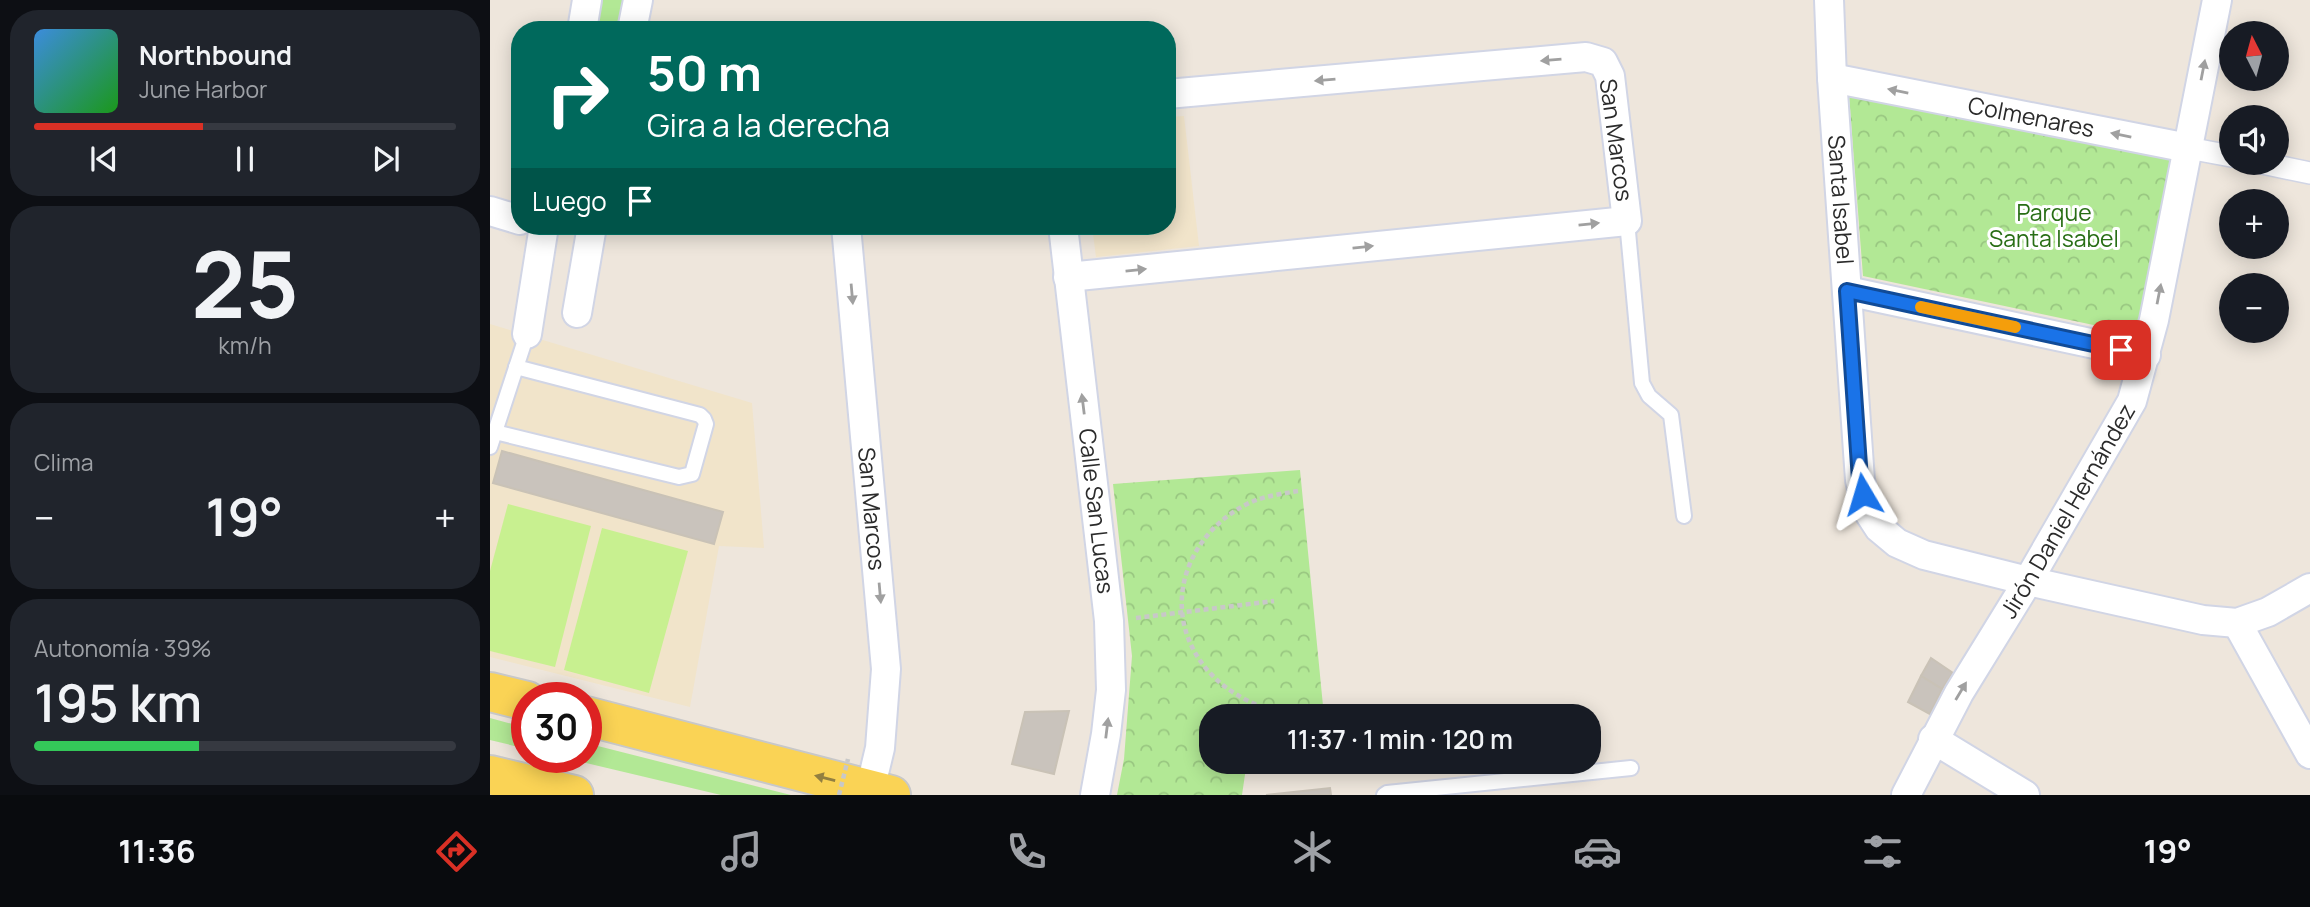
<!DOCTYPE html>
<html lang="es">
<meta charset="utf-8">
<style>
body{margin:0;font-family:Manrope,sans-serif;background:#20242c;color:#f1f3f6;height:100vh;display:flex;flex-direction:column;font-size:26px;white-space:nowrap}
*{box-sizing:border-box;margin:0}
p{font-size:23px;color:#9ea1a6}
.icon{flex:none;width:38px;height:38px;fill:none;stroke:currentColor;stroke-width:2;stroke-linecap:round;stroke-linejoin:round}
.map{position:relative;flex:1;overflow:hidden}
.side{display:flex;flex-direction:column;gap:10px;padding:10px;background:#0d0f14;width:490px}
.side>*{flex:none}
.banner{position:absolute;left:21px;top:21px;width:665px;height:214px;border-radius:28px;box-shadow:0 4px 18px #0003;background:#00695c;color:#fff;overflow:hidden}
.needle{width:46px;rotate:354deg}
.fabs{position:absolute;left:1729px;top:21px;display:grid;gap:14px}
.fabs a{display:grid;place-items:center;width:70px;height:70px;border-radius:50%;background:#171b24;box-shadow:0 4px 18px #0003;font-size:35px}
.speed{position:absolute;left:21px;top:682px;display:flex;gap:14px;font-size:35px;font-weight:700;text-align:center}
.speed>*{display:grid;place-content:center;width:91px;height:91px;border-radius:50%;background:#171b24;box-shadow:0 4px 18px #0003;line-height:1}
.speed .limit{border:10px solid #d22;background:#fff;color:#111}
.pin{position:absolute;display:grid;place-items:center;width:60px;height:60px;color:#fff;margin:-30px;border-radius:14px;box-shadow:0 4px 10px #0006}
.me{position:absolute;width:77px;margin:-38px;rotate:353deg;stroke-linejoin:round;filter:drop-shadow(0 0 5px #0008)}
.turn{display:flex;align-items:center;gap:24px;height:147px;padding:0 21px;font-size:32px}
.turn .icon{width:91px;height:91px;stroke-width:2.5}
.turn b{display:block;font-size:49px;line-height:60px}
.then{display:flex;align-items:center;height:66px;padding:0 21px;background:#0003;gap:14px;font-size:26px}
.big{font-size:52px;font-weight:600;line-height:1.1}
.side .widget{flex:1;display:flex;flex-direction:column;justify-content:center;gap:10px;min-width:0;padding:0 24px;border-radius:28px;background:#20242c}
.side .dial{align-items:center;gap:0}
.dial b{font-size:91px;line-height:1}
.song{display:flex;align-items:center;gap:21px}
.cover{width:84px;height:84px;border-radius:10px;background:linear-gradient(135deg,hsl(210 70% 55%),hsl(120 70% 35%))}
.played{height:7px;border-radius:4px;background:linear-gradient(90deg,#d93025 40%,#363941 40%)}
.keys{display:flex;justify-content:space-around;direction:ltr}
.heat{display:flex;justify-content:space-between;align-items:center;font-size:38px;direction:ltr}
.charge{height:10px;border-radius:5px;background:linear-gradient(90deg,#34c759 39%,#363941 0)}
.trip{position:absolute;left:709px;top:704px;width:402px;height:70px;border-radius:28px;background:#171b24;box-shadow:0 4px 18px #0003;font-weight:600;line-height:70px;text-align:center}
.tab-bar{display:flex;height:112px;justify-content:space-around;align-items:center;background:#090b0e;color:#9ea1a6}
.tab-bar .icon{width:49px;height:49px}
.tab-bar .on{color:#d93025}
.tab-bar b{font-size:32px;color:#f1f3f6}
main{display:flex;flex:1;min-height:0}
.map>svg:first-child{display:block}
.education{fill:#f1e4ca}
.grass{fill:#b2e895}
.forest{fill:url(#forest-crowns)}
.pitch{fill:#c8f090}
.building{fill:#c9c3bc;stroke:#c9c2b6;stroke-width:2}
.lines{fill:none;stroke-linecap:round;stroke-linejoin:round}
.service-casing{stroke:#d1d5e5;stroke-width:18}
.pedestrian-casing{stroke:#d1d5e5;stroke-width:24}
.minor-casing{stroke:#d1d5e5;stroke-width:32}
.primary-casing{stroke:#c8c8c8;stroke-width:42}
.path{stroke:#c8c8c8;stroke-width:4.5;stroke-dasharray:5 3.5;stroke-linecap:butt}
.service{stroke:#fff;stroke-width:14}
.pedestrian{stroke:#fff;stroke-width:21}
.minor{stroke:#fff;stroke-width:28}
.primary{stroke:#fad355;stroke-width:38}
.path-bridge{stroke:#c8c8c8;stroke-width:4.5;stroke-dasharray:5 3.5;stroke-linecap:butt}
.oneway{fill:#a0a0a0}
.oneway2{fill:#927f40}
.route-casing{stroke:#114b97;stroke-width:18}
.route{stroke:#1a73e8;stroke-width:12}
.slow{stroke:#f59e0b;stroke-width:12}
.labels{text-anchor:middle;stroke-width:6;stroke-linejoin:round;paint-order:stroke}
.street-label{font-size:23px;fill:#2b2b2b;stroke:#fff}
.park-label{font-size:23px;fill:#286e15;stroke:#fff}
</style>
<main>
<section class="side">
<div class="widget">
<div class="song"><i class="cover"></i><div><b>Northbound</b><p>June Harbor</p></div></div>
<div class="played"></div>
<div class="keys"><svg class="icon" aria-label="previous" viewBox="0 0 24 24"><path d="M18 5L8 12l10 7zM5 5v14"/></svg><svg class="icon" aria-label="pause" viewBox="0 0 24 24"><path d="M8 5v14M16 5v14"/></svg><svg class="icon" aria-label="next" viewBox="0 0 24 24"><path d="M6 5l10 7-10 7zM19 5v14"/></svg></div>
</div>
<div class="widget dial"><b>25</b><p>km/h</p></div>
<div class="widget"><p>Clima</p>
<div class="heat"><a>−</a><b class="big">19°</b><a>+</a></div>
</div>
<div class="widget"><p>Autonomía · 39%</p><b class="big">195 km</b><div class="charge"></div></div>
</section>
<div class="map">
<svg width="1820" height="795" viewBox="0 0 1820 795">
<defs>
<pattern id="forest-crowns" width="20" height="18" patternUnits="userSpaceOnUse" patternTransform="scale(1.75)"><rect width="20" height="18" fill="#b2e895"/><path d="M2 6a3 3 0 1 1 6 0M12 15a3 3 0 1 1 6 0" fill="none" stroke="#99c781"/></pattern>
</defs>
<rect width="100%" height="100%" fill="#eee6dc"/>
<g class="education">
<path d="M694 116 709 246 606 257 602 226H677V117Z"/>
<path d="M0 324 262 403 274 548 229 546 200 707 0 657Z"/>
</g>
<g class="grass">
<path d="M102 0H138L132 30H96Z"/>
<path d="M0 718 37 728V749L0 740Z"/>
<path d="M96 743 301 795H231L75 758H96Z"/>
</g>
<g class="forest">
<path d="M1359 95 1681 158 1646 334 1373 276Z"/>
<path d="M810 470 834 716H721V761H757L752 795H627L634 759 642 656 623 484Z"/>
</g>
<g class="pitch">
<path d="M18 504 101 526 65 667 0 651V571Z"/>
<path d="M112 528 198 551 159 693 74 670Z"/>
</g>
<g class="building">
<path d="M12 451 233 512 224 544 3 483Z"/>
<path d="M1441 658 1463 673 1452 689 1431 676Z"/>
<path d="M1431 676 1452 689 1440 714 1418 702Z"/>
<path d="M579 711 564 774 522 764 535 712Z"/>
<path d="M840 788 841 795H776Z"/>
</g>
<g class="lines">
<g class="service-casing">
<g id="service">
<path d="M1137 221 1152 383 1159 396 1181 415 1194 516"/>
<path d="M5 432 189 477 202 474 216 424 214 419 210 415 26 367"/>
<path d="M0 447 37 334"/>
<path d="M894 795 897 793 1141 768"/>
</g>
</g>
<g class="pedestrian-casing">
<g id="pedestrian">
<path d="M1698 148 1741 156"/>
<path d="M1772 163 1820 173"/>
</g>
</g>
<g class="minor-casing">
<g id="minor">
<path id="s1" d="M1339 0 1342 78 1370 480 1376 508 1389 528 1407 543 1434 555 1538 581 1713 620 1747 623 1778 612 1820 588"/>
<path d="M92 30 97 0"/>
<path d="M142 30 148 0"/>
<path id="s2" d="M1342 78 1698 148"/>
<path d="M0 211 30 220"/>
<path id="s3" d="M356 226 396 669 390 748 380 790"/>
<path id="s4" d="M573 226 619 621 621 690 616 734 605 795"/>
<path d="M578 277 1137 221 1120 76 1113 62 1096 57 677 94"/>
<path d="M1357 291 1656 355"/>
<path d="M87 313 102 226"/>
<path d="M37 334 54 226"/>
<path d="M1747 623 1820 754"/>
<path d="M1443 739 1535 795"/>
<path id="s5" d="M1416 795 1469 693 1538 581 1642 401 1664 320 1727 0"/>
</g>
</g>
<g class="primary-casing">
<g id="primary">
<path d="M0 692 37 701"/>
<path d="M96 716 401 795"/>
<path d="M0 775 84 795"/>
</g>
</g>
<g class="path">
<path d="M646 618 784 601"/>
<path d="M798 716C770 708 740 695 720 673 668 616 692 537 757 504 773 496 791 494 808 491"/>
</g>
<use href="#service" class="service"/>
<use href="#pedestrian" class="pedestrian"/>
<use href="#minor" class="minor"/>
<use href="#primary" class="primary"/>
<path class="path-bridge" d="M349 795 358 759"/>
</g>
<defs><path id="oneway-solid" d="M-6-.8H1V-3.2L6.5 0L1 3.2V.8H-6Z" transform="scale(1.75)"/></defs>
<g class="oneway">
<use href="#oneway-solid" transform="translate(1061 60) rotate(175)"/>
<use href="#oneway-solid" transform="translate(1713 70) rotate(-79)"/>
<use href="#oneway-solid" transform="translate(835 80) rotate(175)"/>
<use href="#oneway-solid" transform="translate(1408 91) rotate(-169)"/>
<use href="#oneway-solid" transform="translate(1631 135) rotate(-169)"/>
<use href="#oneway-solid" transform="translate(1099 224) rotate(-6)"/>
<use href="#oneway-solid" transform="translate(873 247) rotate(-6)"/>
<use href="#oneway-solid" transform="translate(646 270) rotate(-6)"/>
<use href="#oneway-solid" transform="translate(362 294) rotate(85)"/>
<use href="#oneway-solid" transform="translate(1669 294) rotate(-79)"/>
<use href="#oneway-solid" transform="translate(593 404) rotate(-97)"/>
<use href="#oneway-solid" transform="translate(390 593) rotate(85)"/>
<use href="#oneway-solid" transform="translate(1471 691) rotate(-59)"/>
<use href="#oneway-solid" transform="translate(617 728) rotate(-83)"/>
</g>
<use class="oneway2" href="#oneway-solid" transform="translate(335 778) rotate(-166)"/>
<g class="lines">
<g class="route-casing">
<path id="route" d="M1373 494 1370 480 1357 291 1631 350"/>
</g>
<use href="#route" class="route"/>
<path class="slow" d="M1431 307 1525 327"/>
</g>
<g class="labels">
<g class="street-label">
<text dy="8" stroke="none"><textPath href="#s2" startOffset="203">Colmenares</textPath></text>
<text transform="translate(1126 140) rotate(82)" y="8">San Marcos</text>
<text dy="8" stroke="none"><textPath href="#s1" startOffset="200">Santa Isabel</textPath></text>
<text dy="8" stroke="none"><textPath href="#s3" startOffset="284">San Marcos</textPath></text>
<text dy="8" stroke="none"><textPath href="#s4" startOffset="287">Calle San Lucas</textPath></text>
<text dy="8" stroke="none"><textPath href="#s5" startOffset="327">Jirón Daniel Hernández</textPath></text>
</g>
<g class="park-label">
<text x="1564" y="221">Parque<tspan x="1564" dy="26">Santa Isabel</tspan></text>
</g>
</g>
</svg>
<div class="fabs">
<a><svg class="needle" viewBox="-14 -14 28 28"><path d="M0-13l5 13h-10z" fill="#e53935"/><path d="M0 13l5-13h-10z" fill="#9ea1a6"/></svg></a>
<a><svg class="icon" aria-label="sound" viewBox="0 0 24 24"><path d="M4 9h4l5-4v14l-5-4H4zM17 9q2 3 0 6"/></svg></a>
<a>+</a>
<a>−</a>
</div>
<div class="speed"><div class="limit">30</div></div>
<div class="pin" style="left:1631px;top:350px;background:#d93025"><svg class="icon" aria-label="arrive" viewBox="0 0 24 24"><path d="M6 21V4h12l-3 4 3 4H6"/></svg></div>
<svg class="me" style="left:1373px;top:494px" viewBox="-20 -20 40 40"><path d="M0-17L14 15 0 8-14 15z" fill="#1a73e8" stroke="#fff" stroke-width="4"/></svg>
<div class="trip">11:37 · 1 min · 120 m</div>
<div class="banner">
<div class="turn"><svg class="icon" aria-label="right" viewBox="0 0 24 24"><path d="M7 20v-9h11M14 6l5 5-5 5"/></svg><div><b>50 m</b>Gira a la derecha</div></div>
<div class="then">Luego<svg class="icon" aria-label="arrive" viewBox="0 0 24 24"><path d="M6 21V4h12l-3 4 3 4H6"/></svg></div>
</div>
</div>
</main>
<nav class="tab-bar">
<b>11:36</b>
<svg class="icon on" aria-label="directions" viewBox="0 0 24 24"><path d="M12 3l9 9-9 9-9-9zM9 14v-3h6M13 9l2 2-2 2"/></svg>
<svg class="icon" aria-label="music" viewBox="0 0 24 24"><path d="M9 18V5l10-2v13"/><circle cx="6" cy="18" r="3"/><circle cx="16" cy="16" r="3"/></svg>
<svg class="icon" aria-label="phone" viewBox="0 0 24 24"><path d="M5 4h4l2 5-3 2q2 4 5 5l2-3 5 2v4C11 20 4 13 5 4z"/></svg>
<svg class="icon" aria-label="climate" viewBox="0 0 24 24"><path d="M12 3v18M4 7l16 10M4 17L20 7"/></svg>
<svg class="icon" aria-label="car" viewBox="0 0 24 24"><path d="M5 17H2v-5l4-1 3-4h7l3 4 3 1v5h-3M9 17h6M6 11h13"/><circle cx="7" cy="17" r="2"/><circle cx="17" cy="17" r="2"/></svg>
<svg class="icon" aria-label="filters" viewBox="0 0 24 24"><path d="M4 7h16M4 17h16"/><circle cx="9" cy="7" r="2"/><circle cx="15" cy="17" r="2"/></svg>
<b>19°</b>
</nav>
